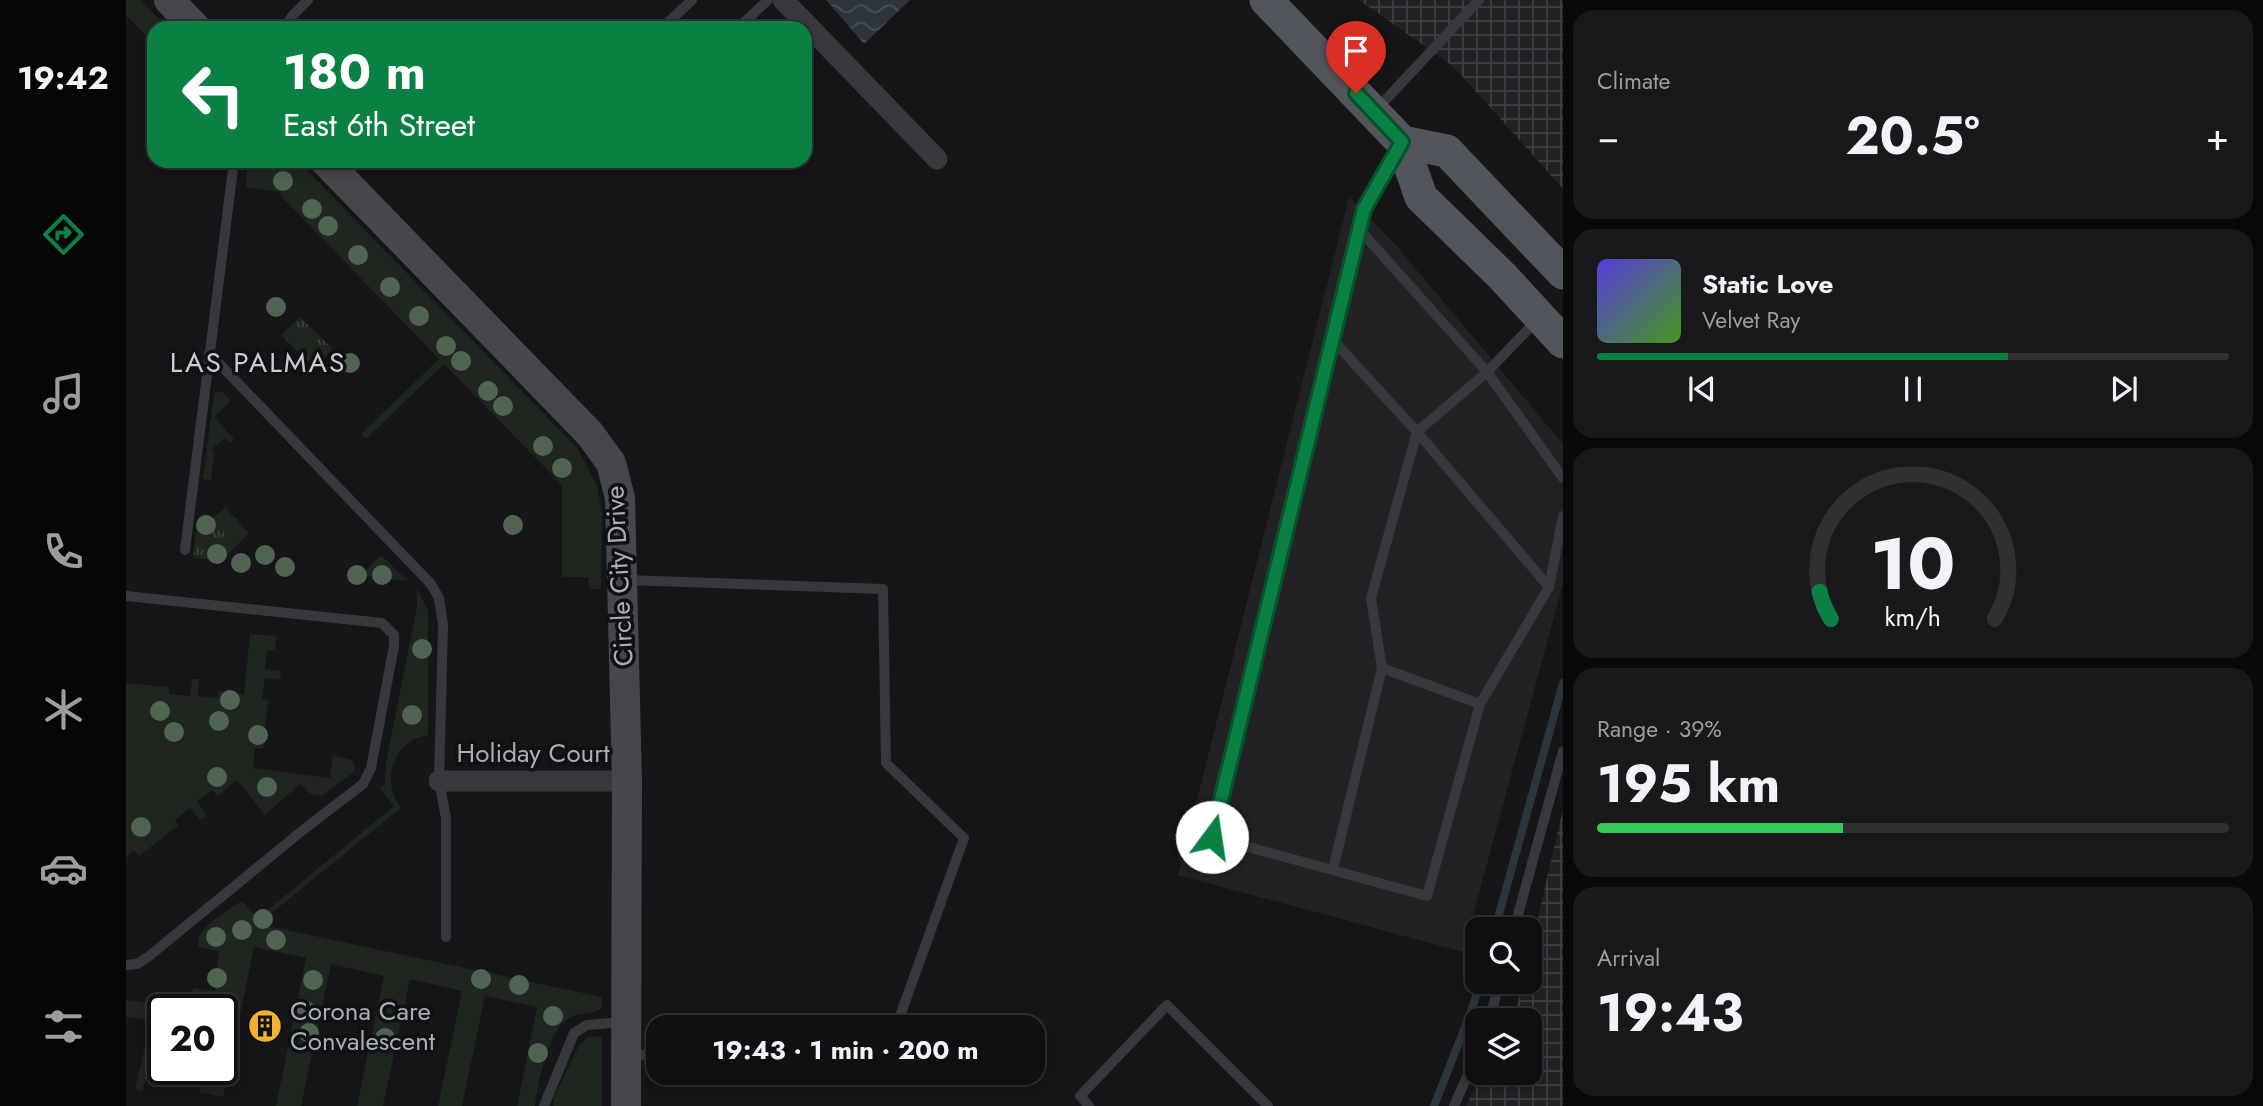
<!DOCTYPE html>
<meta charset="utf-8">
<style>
body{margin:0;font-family:Jost,sans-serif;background:#19191b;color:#f1f3f6;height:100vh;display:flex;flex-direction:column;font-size:26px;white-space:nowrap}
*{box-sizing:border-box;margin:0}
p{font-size:23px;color:#9c9d9f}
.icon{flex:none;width:38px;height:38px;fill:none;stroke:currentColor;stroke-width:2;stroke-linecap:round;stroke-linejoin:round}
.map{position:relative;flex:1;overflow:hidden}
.panel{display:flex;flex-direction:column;gap:10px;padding:10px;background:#09090a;width:700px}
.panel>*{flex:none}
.hud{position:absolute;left:21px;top:21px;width:665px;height:147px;border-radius:21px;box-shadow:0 4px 10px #0003,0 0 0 2px #303032;background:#0b8043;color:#fff;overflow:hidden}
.tools{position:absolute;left:1339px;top:917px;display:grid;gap:14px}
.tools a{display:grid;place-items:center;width:77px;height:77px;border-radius:14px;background:#101012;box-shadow:0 4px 10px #0003,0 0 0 2px #303032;font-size:35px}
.speed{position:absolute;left:21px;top:994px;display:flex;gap:14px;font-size:35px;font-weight:700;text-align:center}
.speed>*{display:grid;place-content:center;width:91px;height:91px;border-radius:50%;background:#101012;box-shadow:0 4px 10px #0003,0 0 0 2px #303032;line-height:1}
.speed .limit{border:4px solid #111;border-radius:10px;background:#fff;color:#111}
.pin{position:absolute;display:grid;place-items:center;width:60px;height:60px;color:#fff;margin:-72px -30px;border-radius:50% 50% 50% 0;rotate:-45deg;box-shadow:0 0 7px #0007}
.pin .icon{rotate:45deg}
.me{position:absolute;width:77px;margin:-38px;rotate:14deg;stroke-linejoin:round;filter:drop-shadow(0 0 5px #0008)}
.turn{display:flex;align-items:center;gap:24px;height:147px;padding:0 21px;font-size:32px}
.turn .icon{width:91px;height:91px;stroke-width:2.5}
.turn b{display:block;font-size:49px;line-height:60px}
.big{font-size:52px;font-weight:700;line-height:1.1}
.panel .widget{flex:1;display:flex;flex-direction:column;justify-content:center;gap:10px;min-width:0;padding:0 24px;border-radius:21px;background:#19191b}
.panel .dial{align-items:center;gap:0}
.dial svg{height:182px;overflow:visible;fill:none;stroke:#303032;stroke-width:7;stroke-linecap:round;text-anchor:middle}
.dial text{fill:#f1f3f6;stroke:none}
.song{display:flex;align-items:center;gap:21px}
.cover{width:84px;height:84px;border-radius:10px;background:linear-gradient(135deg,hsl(250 70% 55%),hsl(100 70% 35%))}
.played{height:7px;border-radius:4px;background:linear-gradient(90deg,#0b8043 65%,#303032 65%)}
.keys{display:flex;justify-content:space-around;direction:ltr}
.heat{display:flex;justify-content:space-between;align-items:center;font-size:38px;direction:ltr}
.charge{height:10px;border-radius:5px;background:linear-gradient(90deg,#34c759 39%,#303032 0)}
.trip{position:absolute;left:520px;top:1015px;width:399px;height:70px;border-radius:21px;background:#101012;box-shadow:0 4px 10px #0003,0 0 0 2px #303032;font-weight:700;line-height:70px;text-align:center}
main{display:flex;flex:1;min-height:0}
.dock{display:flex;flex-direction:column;width:126px;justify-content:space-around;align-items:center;background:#060607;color:#9c9d9f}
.dock .icon{width:49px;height:49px}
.dock .active{color:#0b8043}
.dock b{font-size:32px;color:#f1f3f6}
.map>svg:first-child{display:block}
.built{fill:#222225}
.industrial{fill:url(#industrial-grid)}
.green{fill:#1e261f}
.park{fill:url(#park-tufts)}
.water{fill:url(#water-waves)}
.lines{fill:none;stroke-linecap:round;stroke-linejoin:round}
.stream{stroke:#2c353c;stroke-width:8}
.lane{stroke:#37383d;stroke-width:10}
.street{stroke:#37383d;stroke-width:21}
.secondary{stroke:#45474d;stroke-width:30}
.primary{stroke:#53555c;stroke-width:33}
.tree{fill:#506452}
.route-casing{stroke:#07532c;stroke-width:18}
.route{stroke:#0b8043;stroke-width:12}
.labels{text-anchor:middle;stroke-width:7;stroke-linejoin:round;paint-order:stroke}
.street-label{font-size:26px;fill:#a8adb8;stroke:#111113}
.poi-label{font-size:26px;fill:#a8adb8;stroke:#111113;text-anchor:start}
.neighbourhood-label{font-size:28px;letter-spacing:2px;fill:#c9ccd4;stroke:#111113}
</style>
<main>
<nav class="dock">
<b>19:42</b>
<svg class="icon active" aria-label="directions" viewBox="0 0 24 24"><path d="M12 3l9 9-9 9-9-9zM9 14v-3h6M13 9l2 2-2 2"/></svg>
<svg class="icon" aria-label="music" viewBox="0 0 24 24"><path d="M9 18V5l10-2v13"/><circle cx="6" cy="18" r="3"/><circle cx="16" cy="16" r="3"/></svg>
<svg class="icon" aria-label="phone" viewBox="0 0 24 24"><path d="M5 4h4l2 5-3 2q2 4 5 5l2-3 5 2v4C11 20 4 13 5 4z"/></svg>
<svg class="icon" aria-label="climate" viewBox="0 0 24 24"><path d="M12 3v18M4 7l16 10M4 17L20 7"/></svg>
<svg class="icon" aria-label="car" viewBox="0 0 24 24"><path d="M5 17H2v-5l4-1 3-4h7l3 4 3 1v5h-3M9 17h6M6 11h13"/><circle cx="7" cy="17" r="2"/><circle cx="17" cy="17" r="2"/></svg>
<svg class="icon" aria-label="filters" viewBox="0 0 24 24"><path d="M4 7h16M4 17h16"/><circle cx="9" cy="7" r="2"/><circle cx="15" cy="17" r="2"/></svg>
</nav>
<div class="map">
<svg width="1437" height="1106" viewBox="0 0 1437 1106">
<defs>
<pattern id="industrial-grid" width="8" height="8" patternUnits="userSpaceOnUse" patternTransform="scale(1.75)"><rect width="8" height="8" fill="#222225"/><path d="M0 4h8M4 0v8" fill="none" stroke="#3f3f43"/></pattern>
<pattern id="park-tufts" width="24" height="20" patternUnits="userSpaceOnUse" patternTransform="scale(1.75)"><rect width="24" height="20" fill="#1e261f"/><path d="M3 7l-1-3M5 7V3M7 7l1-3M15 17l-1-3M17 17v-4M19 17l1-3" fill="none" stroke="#3c433d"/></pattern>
<pattern id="water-waves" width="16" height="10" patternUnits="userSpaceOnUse" patternTransform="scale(1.75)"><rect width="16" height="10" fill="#2c353c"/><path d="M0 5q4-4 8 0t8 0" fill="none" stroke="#485056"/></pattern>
</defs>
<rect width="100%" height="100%" fill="#161618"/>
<path class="built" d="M1223 197 1268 243 1437 444V584L1337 952 1052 875Z"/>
<g class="industrial">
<path d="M1233 0H1437V189L1328 67Z"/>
<path d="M1437 809V1106H1340L1356 1073H1404V1020H1382L1392 1002 1396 982H1404V952Z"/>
</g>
<g class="green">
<path d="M0 0H14L42 28H28V44L0 15Z"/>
<path d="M121 161H172L451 448 471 485 476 513 475 589H463L462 577H436V485L318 364 240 439 235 434 313 359 155 196V192L120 187Z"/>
<path d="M96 391 103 399V403L88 417 108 439 104 443 98 438 86 449 88 453 85 480 77 479 88 393Z"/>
<path d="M255 555 282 581 238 576 240 570Z"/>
<path d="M291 588 302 611V735C267 741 254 781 275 808L132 924 476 997V1008C466 1015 455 1012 445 1017 422 1028 412 1083 409 1106H391L411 1007 359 996 336 1106H312L336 991 284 979 257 1106H231L258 976 205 964 175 1106H150L180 958 128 947 97 1097 73 1092 77 1069H96V1010H37V1027L31 1026 17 1091 9 1089 25 1020 0 1017V1000L64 1009 67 988 88 991 93 951 73 947C66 930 100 912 112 903L117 902 132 918 268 806 254 788 259 784 260 763 291 606Z"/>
<path d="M124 634 150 636 149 651 141 650 139 669 155 671 154 680 139 678 136 699 142 700 137 749 129 748 127 768 204 778 207 756 226 760 229 766 227 773 195 796 185 794 174 784 139 815 111 780 91 796 86 790 71 801 81 815 74 820 64 808 49 820 52 826 13 856 8 851 0 857V683L43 687V694L64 696 66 679H73L72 696 92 698 93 691 118 694Z"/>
<path d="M476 1036V1106H427L428 1097 453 1045 462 1037Z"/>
</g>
<g class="park">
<path d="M174 317 207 349 188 368 155 335Z"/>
<path d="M99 508 123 533 95 561 67 558 71 521 85 520Z"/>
</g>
<path class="water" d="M700 0H784L738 44Z"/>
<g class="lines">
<g class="stream">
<path d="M1369 929 1437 683"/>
<path d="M1308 1106 1345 1012 1354 982"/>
</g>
<g class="lane">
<path d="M160 28 166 16 182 0"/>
<path d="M536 28 566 0"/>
<path d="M612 28 642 0"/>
<path d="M1250 110 1353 0"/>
<path d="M1272 150 1238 209 1086 837 1301 896 1354 704 1423 587 1437 516"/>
<path d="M1233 229 1361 372 1291 432 1245 598 1256 668 1354 704"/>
<path d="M1412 319 1361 372 1437 478"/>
<path d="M1205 338 1291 432 1423 587"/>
<path d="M83 353 305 584 313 598 317 625 313 781 320 818V937"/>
<path d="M59 550 108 161"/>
<path d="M499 580 757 589 760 763 838 838 770 1027"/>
<path d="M0 596 256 623 268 635V646L245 768 237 784 177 830 22 957 11 964 0 965"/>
<path d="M1207 869 1256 668"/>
<path d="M1388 929 1437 751"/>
<path d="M1363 1020 1374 982"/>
<path d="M503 1055 532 1054"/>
<path d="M418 1106 448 1033 461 1025 497 1022"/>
<path d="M963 1106 954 1096 1041 1005 1142 1106"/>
<path d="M1328 1106 1351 1054"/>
</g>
<g class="street">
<path d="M657 0 811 159"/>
<path d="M313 781H501"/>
</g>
<g class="secondary">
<path d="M43 0 70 28"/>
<path d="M199 161 464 434 485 463 494 498 501 781 500 1106"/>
</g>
<g class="primary">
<path d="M1140 0 1276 142 1295 197 1377 277 1437 342"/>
<path d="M1276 142 1321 151 1437 273"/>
</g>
</g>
<g class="tree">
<circle cx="157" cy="181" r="10"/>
<circle cx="186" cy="209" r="10"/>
<circle cx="202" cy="226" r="10"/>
<circle cx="232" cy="255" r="10"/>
<circle cx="264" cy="287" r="10"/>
<circle cx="150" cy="307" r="10"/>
<circle cx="293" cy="316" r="10"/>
<circle cx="320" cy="346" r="10"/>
<circle cx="335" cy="361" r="10"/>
<circle cx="224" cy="363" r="10"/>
<circle cx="362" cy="391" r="10"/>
<circle cx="377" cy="406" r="10"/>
<circle cx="417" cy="446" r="10"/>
<circle cx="436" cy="468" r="10"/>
<circle cx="80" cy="525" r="10"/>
<circle cx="387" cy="525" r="10"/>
<circle cx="91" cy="554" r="10"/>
<circle cx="139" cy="555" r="10"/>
<circle cx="115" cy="563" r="10"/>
<circle cx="159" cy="567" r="10"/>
<circle cx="231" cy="575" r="10"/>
<circle cx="256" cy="575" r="10"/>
<circle cx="296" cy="649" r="10"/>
<circle cx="104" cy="700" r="10"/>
<circle cx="34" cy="711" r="10"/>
<circle cx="286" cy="715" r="10"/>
<circle cx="93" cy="721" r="10"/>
<circle cx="48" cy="732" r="10"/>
<circle cx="132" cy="735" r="10"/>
<circle cx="91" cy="777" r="10"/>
<circle cx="141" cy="787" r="10"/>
<circle cx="15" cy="827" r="10"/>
<circle cx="137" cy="919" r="10"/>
<circle cx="116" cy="930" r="10"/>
<circle cx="90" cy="937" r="10"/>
<circle cx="150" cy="940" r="10"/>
<circle cx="91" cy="978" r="10"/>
<circle cx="355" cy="979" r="10"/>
<circle cx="187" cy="980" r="10"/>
<circle cx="393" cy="985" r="10"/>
<circle cx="180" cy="1011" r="10"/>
<circle cx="427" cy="1016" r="10"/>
<circle cx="183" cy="1033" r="10"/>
<circle cx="259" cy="1038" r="10"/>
<circle cx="412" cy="1053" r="10"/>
</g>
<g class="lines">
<g class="route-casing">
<path id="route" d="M1086 837 1238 209 1276 142 1230 93"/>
</g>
<use href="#route" class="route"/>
</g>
<defs>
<g id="building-disc" transform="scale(1.75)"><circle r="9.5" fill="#f2b134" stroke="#111113"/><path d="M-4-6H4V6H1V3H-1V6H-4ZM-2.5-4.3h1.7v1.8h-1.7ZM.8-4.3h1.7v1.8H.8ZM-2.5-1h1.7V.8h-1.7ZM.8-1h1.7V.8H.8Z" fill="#111"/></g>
</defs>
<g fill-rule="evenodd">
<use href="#building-disc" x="139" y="1026"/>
</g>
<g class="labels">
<g class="street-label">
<text transform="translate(493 576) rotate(-93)" y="9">Circle City Drive</text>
<text x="407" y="762">Holiday Court</text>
</g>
<g class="poi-label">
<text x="164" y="1020">Corona Care<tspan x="164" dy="30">Convalescent</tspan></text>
</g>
<g class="neighbourhood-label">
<text x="132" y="372">LAS PALMAS</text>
</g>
</g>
</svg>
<div class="tools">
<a><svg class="icon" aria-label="search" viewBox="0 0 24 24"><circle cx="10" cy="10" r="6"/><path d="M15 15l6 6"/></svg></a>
<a><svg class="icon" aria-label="layers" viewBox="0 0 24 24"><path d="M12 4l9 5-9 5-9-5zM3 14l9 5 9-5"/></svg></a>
</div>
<div class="speed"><div class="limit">20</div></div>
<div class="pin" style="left:1230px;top:93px;background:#d93025"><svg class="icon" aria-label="arrive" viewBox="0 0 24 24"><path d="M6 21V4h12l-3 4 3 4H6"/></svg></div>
<svg class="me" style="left:1086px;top:837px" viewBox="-20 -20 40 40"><circle r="19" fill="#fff"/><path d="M0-13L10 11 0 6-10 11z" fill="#0b8043"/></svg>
<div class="trip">19:43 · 1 min · 200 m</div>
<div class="hud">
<div class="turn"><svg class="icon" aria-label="left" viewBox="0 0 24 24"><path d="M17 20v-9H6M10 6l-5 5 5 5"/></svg><div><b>180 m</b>East 6th Street</div></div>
</div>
</div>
<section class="panel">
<div class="widget"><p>Climate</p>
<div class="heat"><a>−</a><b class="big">20.5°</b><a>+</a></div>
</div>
<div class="widget">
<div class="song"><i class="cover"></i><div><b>Static Love</b><p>Velvet Ray</p></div></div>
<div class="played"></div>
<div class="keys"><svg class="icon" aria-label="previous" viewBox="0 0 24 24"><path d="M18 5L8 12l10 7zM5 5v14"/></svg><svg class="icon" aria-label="pause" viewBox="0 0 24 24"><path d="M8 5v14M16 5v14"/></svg><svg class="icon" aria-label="next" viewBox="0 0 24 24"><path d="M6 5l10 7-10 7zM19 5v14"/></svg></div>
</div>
<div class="widget dial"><svg viewBox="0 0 100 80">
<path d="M14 69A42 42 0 1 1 86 69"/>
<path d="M14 69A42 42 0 0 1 9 57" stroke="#0b8043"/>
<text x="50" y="56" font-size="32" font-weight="700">10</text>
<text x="50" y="72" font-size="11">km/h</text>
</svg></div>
<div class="widget"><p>Range · 39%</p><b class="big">195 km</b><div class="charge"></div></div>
<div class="widget"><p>Arrival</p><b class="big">19:43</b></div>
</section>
</main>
